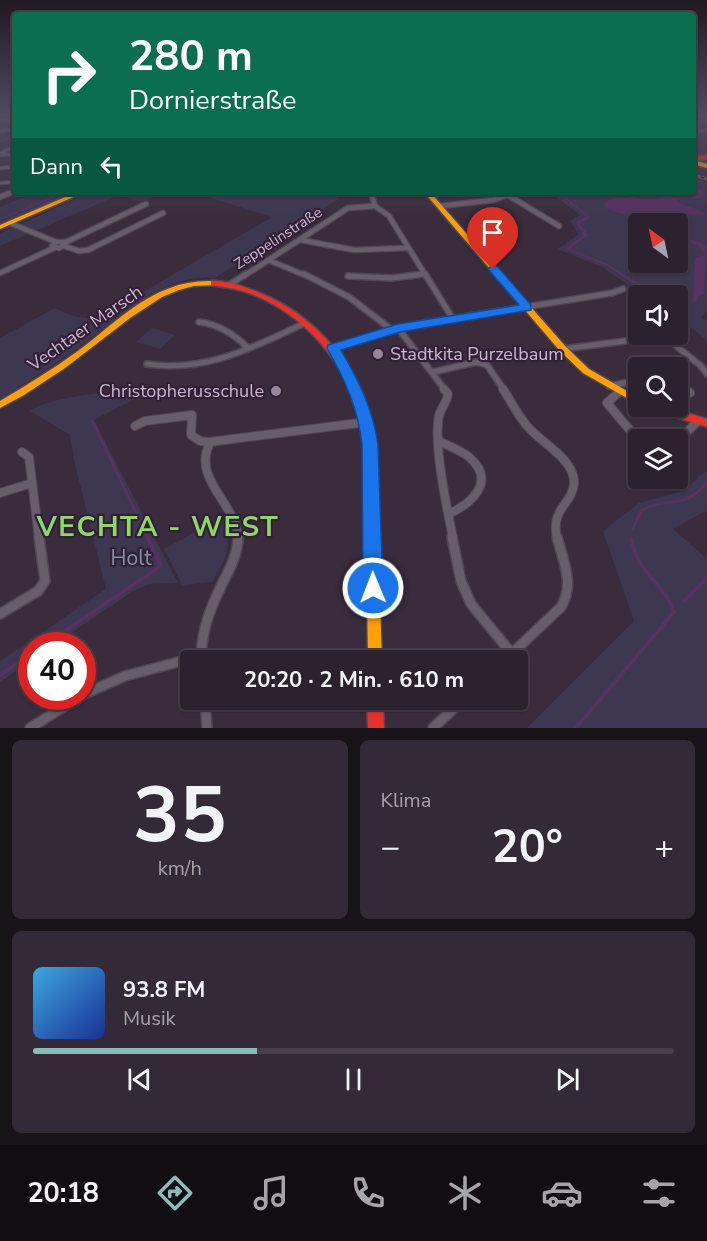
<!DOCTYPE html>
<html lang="de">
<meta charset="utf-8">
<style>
body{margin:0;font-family:"Nunito Sans",sans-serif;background:#342936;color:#f1f3f6;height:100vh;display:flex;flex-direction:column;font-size:22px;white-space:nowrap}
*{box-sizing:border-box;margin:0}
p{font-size:20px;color:#a6a3aa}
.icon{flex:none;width:33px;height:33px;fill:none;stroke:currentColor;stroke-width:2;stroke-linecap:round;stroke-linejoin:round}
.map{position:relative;height:728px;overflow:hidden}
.drawer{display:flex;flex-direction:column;gap:12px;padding:12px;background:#181219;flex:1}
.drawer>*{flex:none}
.banner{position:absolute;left:12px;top:12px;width:684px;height:183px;border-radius:6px;box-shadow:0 2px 4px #0004,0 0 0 2px #483e4a;background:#0b6e4f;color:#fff;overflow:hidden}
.needle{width:39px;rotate:327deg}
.buttons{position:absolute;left:628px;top:213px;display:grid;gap:12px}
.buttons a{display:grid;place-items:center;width:60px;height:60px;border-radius:6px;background:#2c212e;box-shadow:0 2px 4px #0004,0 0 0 2px #483e4a;font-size:30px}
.speed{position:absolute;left:18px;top:632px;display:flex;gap:12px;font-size:30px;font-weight:700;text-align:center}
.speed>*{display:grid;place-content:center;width:78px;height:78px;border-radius:50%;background:#2c212e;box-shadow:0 2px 4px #0004,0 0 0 2px #483e4a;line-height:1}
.speed .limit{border:9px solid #d22;background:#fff;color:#111}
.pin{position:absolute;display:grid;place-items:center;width:51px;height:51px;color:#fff;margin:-62px -26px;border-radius:50% 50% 50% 0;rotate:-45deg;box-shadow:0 0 6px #0007}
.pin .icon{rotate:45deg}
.me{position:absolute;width:66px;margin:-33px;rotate:359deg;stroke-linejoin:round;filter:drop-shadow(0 0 4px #0008)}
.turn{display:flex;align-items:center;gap:21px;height:126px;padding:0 18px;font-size:27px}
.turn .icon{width:78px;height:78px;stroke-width:2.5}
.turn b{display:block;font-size:42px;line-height:51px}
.then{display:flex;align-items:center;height:57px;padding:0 18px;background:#0003;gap:12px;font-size:22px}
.big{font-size:45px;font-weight:700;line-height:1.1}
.drawer .widget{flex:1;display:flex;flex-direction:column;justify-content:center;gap:9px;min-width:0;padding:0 21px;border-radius:9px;background:#342936}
.drawer .dial{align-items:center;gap:0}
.dial b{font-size:78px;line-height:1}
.song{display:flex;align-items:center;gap:18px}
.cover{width:72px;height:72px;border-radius:9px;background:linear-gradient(135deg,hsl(200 70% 55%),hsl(230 70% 35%))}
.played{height:6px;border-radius:3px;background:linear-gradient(90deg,#8bbbb9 35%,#483e4a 35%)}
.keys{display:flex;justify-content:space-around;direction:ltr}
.heat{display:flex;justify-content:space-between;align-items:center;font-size:33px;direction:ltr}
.drawer .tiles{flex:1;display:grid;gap:12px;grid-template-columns:1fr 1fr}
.widget:last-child{grid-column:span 2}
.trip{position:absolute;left:180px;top:650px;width:348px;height:60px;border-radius:6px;background:#2c212e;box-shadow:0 2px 4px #0004,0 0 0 2px #483e4a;font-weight:700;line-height:60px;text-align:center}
.tabs{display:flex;height:96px;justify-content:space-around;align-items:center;background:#120d12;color:#a6a3aa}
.tabs .icon{width:42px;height:42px}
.tabs .current{color:#8bbbb9}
.tabs b{font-size:27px;color:#f1f3f6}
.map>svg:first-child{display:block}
.green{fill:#3d3751;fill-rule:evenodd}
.water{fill:#57315f}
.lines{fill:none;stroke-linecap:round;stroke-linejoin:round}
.stream-far2{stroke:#57315f;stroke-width:1.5}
.stream-far1{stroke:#57315f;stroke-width:3}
.stream{stroke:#57315f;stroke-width:4}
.street-far4-casing{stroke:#514753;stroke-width:4.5}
.street-far3-casing{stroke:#514753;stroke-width:7}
.street-far2-casing{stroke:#514753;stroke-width:8}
.street-far1-casing{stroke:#514753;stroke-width:10}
.street-casing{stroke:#514753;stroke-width:12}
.fast-casing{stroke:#514753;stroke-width:3}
.slow-casing{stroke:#514753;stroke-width:3}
.jam-casing{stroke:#514753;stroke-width:3}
.street-far4{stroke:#685d6a;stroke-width:3}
.street-far3{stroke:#685d6a;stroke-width:4.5}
.street-far2{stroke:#685d6a;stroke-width:5}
.street-far1{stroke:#685d6a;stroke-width:8}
.street{stroke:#685d6a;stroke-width:9}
.fast{fill:#30b455;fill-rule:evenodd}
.slow{fill:#ff9f0a;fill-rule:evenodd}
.jam{fill:#e5322d;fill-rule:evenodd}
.rail-casing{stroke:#665d69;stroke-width:3}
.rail{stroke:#341f38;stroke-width:1.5;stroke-dasharray:4;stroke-linecap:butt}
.route{fill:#1a73e8;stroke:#114b97;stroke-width:1.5}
.poi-dot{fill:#97869b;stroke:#341f38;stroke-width:2}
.labels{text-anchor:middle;stroke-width:4.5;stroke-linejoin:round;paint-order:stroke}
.far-street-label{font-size:15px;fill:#c9b7cd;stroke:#341f38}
.street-label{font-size:18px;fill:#c9b7cd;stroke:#341f38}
.poi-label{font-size:18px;fill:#c9b7cd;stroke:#341f38;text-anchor:start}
.near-park-label{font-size:21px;fill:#7c94a8;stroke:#341f38}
.near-district-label{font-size:28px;font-weight:bold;letter-spacing:1.5px;fill:#8cda65;stroke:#341f38}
</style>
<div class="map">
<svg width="707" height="728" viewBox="0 0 707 728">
<rect width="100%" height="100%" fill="#3a2c3d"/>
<g class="green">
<path d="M693 178 707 182V205L703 207 707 209V311L701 317 707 321V340L678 318V296L643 295 602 267 558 249 579 234 570 221 580 215 550 192H693ZM639 224H678V262H639Z"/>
<path d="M37 192H76L0 223V207Z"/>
<path d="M92 192H164L142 202 119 195 0 246V233Z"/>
<path d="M192 192H337L338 199 215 278C163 273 121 317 82 345 55 364 28 382 0 399V338L55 308C86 323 88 320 119 306L272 217Z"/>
<path d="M152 328 175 335 160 349 136 342Z"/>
<path d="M180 387 179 392 135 399 94 420 178 583 150 584 133 591 53 645H32L31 660 0 682V661L106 589 75 464 70 435 30 411C56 392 146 390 180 387Z"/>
<path d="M707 472V510L673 529 707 559V728H527L634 621 603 531 639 503 686 490 699 476Z"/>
<path d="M225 516C230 548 230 554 212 582L182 585 164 549Z"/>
</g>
<g class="water">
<path d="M693 186 703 191 704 195 697 199H678L677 202 707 213V215L644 212 661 223C651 224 647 218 637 216 625 214 615 214 604 206L606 201 615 198 613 192 617 198H629L623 192C630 192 632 197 638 198 646 200 654 199 661 198L664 194 687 198 701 195Z"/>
<path d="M556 192H559L590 217 580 224 588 235 570 249 608 264 657 295H651L605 265 564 249 583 235 575 222 586 216Z"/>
<path d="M678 234 707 245 704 294 698 297 696 303 693 300 695 258 705 255 698 245 678 240Z"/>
</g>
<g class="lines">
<g class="stream-far2">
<path d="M0 141 15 137"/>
<path d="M0 219 66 192"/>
</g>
<g class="stream-far1">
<path d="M92 420 148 538"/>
<path d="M633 528 641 511C668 494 681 514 707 482"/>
</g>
<g class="stream">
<path d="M684 601 707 578"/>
<path d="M44 645 161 566 147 537"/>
<path d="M0 675 32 654"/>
<path d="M576 728 674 612C664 582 636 573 632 539"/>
</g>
<g class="street-far4-casing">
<g id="street-far4">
<path d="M0 121 15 119"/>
<path d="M0 131 15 129"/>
<path d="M693 132 707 131"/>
<path d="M0 154 15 145"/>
<path d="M0 155 15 154"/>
<path d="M0 168 15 167"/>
<path d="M0 183 15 182"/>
</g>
</g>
<g class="street-far3-casing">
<g id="street-far3">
<path d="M371 192 375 206 389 216 426 276"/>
<path d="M503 192 559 226"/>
<path d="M0 197 15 191"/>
<path d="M440 206 493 200 516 192"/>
<path d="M10 223 56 242"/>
<path d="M301 240 354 250 408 248"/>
<path d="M56 242H66V244L59 248 52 246Z"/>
<path d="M66 242 146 204"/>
<path d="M64 246 79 251 88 250 163 213"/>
<path d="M268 260 307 276"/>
<path d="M0 273 54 248"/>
<path d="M244 276 348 208 375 206"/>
<path d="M411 276 424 274"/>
</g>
</g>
<g class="street-far2-casing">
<g id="street-far2">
<path d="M304 274 349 297 392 330"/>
<path d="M425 274 453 319"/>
<path d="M348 276 392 278 423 274"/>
<path d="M229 285 246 274"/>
<path d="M199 322C219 324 234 334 248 348"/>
<path d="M398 328 445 390"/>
<path d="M333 348 392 330 426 323 612 293 623 289"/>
<path d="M563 349 664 336 701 366 707 374"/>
<path d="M147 364C205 373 254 347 305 323"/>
<path d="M433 372 476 362 487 365 504 390"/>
<path d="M678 381 687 390"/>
<path d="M609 386 639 380"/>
</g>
</g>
<g class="street-far1-casing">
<g id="street-far1">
<path d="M444 389 448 394C447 402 441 408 439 416 433 443 447 509 453 538"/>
<path d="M503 389C511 401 518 416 528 427 542 443 575 460 574 483 573 504 550 508 557 538"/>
<path d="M686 389 690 393"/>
<path d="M619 392 607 403 639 441"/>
<path d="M135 426 145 421 192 415 191 435 200 441 209 442 367 422"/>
<path d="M439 441C449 446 460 450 469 457 497 481 472 503 449 514"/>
<path d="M678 441 698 421"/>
<path d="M210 443C191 479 237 504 238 538"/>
<path d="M22 452 29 457 39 538"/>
<path d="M0 493 32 483"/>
</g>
</g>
<g class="street-casing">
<g id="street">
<path d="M452 537 461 581 471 604 512 654"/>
<path d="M0 614 38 591 45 581 39 537"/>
<path d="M201 660C201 637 207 616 217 595 225 576 238 558 238 537"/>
<path d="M505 660 561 607C575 584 563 561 557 537"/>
<path d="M82 695 125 676 201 656"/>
<path d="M205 699 207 728"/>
<path d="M30 728 81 696"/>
<path d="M433 728 464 699"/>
</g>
</g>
<g class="fast-casing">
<path id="fast" d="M705 116 707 118V122L700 116Z"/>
</g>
<g class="slow-casing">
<g id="slow">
<path d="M693 160 707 164V168L693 164Z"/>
<path d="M77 192H85L0 229V225Z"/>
<path d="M424 192H430L566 347 589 369 639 398V405L583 373 560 351Z"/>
<path d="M214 281H217V285L194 286 179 290 162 297 130 318 65 368 24 395 0 408V401C27 385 53 369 78 351 108 329 136 299 173 287 186 282 200 281 214 281Z"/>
<path d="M370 447 374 448 375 451 382 660H368L365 451 366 448Z"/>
</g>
</g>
<g class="jam-casing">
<g id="jam">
<path d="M707 155V159L693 161V157Z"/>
<path d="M211 281C227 280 246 287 260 293 314 315 356 363 371 419 373 429 374 441 375 451L374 454 370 455 366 454 365 451C363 440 363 429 361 419 345 360 301 310 243 291 233 288 222 287 211 285Z"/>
<path d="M646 406H664L707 419V427L648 408Z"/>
<path d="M367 699H383L384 728H368Z"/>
</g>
</g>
<use href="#street-far4" class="street-far4"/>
<use href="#street-far3" class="street-far3"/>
<use href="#street-far2" class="street-far2"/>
<use href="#street-far1" class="street-far1"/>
<use href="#street" class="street"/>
<use href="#fast" class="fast"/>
<use href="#slow" class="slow"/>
<use href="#jam" class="jam"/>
<g class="rail-casing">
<path id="rail" d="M693 175 707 179"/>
</g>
<use href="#rail" class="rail"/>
</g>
<linearGradient id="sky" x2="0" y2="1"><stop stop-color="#201822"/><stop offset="0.53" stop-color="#4f4b62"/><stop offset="1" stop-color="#4f4b62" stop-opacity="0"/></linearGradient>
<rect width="707" height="218" fill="url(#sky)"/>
<path class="route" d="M493 265 497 266 531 305V310L400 332 341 350C359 381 373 409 378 445L383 588 380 595 373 598 366 595 363 588 362 445C358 408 345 380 327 348L328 345 398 324 519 305 488 269Z"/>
<g class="poi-dot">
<circle cx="378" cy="354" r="6"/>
<circle cx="276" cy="391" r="6"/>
</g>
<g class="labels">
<g class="far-street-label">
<text transform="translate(278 238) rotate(-33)" y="5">Zeppelinstraße</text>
</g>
<g class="street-label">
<text transform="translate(85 328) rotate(-35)" y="6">Vechtaer Marsch</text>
</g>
<g class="poi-label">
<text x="390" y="360">Stadtkita Purzelbaum</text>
<text x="264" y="397" text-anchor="end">Christopherusschule</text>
</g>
<g class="near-park-label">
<text x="131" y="565">Holt</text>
</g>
<g class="near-district-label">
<text x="158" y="536">VECHTA - WEST</text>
</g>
</g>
</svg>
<div class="buttons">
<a><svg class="needle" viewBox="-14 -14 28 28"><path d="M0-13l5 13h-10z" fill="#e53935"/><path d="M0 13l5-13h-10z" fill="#a6a3aa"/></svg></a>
<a><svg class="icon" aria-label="sound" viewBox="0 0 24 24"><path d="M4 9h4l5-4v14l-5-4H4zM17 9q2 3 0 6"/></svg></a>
<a><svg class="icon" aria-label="search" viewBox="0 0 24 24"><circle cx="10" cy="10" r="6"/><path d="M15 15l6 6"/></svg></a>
<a><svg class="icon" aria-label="layers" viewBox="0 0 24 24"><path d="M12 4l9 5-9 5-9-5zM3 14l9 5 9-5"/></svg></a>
</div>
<div class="speed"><div class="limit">40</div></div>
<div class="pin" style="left:493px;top:269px;background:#d93025"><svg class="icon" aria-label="arrive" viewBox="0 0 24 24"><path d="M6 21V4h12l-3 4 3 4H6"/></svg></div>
<svg class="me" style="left:373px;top:588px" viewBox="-20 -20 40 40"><circle r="17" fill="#1a73e8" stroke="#fff" stroke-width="3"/><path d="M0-11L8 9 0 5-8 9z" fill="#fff"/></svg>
<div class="trip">20:20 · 2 Min. · 610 m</div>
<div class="banner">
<div class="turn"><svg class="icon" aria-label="right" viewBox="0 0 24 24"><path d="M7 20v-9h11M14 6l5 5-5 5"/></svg><div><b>280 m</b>Dornierstraße</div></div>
<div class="then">Dann<svg class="icon" aria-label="left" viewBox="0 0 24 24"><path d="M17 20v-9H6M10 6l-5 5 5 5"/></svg></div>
</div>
</div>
<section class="drawer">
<div class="tiles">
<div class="widget dial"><b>35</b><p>km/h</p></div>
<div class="widget"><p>Klima</p>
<div class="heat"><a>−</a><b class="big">20°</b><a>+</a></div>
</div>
<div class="widget">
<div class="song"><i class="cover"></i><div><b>93.8 FM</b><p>Musik</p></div></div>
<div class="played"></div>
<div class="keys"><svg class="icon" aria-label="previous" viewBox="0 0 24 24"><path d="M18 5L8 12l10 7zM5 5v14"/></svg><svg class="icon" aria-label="pause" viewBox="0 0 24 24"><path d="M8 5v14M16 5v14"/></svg><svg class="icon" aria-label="next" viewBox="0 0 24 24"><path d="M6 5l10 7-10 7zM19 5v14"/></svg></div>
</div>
</div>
</section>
<nav class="tabs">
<b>20:18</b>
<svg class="icon current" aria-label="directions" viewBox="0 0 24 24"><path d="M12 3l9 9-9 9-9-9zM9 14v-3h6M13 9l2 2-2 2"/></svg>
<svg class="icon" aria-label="music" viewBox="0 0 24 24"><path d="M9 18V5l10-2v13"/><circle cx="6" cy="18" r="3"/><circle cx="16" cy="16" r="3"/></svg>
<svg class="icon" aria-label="phone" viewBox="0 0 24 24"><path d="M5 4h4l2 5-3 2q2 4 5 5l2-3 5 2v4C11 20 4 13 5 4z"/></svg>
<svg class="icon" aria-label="climate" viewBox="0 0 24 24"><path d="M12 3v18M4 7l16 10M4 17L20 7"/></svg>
<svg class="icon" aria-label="car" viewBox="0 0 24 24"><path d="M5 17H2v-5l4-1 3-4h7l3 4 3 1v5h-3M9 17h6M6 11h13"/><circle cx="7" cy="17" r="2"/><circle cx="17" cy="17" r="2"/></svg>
<svg class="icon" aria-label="filters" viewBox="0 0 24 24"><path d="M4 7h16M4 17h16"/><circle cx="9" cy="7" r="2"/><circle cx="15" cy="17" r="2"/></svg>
</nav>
